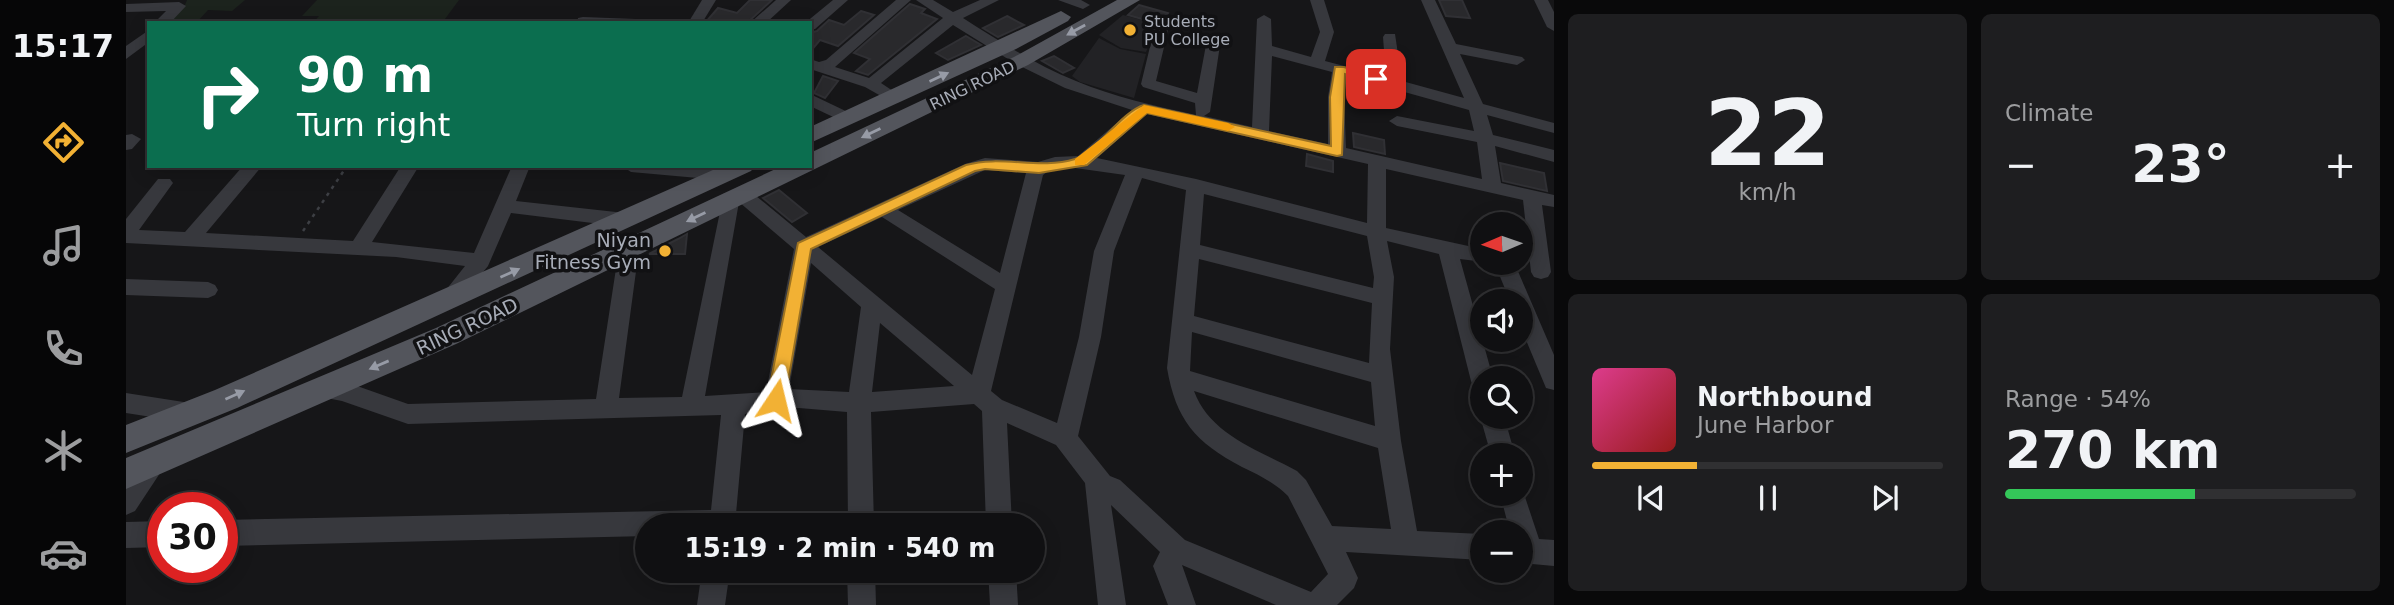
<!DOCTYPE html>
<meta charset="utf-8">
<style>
body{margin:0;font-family:"DejaVu Sans",sans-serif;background:#1e1e20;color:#f1f3f6;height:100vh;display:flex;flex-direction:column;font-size:26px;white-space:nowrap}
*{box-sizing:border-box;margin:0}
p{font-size:23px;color:#9c9d9f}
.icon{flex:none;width:38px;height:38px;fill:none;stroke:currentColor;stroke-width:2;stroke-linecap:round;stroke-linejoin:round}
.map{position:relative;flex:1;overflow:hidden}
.drawer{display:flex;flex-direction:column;gap:14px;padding:14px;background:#09090a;width:840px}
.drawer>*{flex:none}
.hud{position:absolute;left:21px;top:21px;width:665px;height:147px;border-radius:0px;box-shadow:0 4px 18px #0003,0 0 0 2px #303032;background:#0b6e4f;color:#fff;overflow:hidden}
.needle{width:46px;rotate:268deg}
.controls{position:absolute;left:1344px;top:212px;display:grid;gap:14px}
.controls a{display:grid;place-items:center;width:63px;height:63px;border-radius:50%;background:#101012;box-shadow:0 4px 18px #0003,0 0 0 2px #303032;font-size:35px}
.speed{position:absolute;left:21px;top:492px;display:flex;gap:14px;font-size:35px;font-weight:700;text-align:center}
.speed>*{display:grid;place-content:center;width:91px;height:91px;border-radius:50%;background:#101012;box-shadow:0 4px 18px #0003,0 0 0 2px #303032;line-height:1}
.speed .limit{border:10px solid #d22;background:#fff;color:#111}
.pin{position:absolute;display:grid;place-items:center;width:60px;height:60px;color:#fff;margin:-30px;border-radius:14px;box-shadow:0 4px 10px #0006}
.me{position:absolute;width:77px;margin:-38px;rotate:10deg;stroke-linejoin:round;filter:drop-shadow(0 0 5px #0008)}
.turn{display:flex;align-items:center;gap:24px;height:147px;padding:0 35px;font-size:32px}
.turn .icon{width:91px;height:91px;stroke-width:2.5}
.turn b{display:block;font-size:49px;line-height:60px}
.big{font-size:52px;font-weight:700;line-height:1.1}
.drawer .tile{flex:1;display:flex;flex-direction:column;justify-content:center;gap:10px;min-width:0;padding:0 24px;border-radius:10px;background:#1e1e20}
.drawer .dial{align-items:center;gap:0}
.dial b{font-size:91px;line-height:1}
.song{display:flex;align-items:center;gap:21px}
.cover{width:84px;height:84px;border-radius:10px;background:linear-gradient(135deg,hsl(330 70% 55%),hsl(0 70% 35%))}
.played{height:7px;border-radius:4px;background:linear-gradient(90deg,#f2b134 30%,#303032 30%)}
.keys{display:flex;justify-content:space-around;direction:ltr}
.heat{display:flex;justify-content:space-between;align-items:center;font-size:38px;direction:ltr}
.charge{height:10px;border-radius:5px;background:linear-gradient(90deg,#34c759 54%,#303032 0)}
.drawer .tiles{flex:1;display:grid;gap:14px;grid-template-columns:repeat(2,1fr)}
.trip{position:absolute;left:509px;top:513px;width:410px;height:70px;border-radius:35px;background:#101012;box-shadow:0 4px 18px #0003,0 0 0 2px #303032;font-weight:700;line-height:70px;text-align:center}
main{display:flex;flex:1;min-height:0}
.dock{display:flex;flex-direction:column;width:126px;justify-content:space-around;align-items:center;background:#060607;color:#9c9d9f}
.dock .icon{width:49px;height:49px}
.dock .current{color:#f2b134}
.dock b{font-size:32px;color:#f1f3f6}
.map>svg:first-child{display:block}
.built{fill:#222225}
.green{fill:#1c231d}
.building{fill:#29292c;stroke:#303034;stroke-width:2}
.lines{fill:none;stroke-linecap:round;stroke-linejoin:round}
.path{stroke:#3d3f44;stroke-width:2.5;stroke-dasharray:3.5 5;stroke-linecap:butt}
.minor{fill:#37383d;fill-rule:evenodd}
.major{fill:#53555c;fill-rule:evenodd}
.oneway{fill:#979ba6}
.route{fill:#f2b134;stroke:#9d7322;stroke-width:2}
.slow{fill:#f59e0b}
.poi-dot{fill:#f2b134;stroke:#111113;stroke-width:2.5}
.labels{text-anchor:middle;stroke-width:7;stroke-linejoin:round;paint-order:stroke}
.far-poi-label{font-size:16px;fill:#a8adb8;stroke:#111113;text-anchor:start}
.far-street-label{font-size:16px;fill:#a8adb8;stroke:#111113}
.poi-label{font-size:19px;fill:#a8adb8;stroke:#111113;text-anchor:end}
.street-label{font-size:19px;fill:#a8adb8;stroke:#111113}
</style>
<main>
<nav class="dock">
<b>15:17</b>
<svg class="icon current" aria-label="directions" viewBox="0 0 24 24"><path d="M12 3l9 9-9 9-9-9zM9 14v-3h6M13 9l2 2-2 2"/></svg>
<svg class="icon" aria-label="music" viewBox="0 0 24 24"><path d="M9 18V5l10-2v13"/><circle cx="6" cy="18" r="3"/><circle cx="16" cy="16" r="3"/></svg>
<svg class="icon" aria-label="phone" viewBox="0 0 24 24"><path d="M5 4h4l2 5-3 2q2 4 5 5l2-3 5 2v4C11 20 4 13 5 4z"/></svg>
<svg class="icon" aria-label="climate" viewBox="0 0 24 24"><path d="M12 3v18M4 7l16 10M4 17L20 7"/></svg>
<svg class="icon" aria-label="car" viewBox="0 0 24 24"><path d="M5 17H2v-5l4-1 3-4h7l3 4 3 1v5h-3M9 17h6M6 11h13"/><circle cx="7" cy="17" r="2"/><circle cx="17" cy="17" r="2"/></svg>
</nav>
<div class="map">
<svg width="1428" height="605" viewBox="0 0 1428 605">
<rect width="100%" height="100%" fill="#161618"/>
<g class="built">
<path d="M997 15 1031 24 1020 52 995 48 973 35Z"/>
<path d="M973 38 994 49 1020 54 1008 98 954 82 946 76Z"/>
</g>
<g class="green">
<path d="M61 0H119L106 11 82 10 70 23H41L59 5Z"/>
<path d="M191 0H333L316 23H187L193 16H176Z"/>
</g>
<g class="building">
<path d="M624 0H646L621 23H579L592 8 611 13Z"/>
<path d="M1313 0H1336L1344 18 1320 16Z"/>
<path d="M784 4 799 9 795 13 811 19 742 75 730 71 744 59 728 53Z"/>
<path d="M1013 5 1042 13 1038 20 1030 23 1002 15Z"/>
<path d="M735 11 748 15 712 46 694 40 684 52V33L691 31 703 20 718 25Z"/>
<path d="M881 16 898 25 872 37 857 28Z"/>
<path d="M840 36 855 45 822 60 810 53Z"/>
<path d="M928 56 948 68 937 73 916 61Z"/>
<path d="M697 76 712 81 699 98 688 93Z"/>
<path d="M1227 133 1258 140 1259 154 1228 147Z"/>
<path d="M1181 154 1207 161V172L1180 166Z"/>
<path d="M1374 163 1418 173 1421 191 1377 181Z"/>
<path d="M653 190 681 213 666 222 637 198Z"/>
<path d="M561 234 559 254H523L552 239Z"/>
</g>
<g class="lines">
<path class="path" d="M177 231 221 166"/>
<g class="minor">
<path d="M576 0H590L576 23H562Z"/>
<path d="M650 0H665L640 23H624Z"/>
<path d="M707 0H722L689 29 684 30V23H679Z"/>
<path d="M770 0H785L709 67 743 78 817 18 790 0H807L827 12 854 0H873L837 18C873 41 910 65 950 81 988 97 1030 106 1070 115L1069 103 1017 87 1015 84 1029 26 1036 22 1043 26 1030 81 1071 93 1080 45 1082 42H1092L1094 45 1084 112 1078 116 1126 127 1131 19 1138 15 1145 19 1146 46 1185 57 1194 32 1184 0H1198L1208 32 1199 61 1260 77 1257 37 1259 34H1269L1276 81 1338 98 1295 0H1309L1330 44 1396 57 1399 60 1391 65 1334 54 1357 104 1428 123V133L1361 115 1367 135 1428 150V162L1369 146 1375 183 1428 195V207L1416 205 1425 272 1422 277 1415 279 1408 277 1405 272 1397 200 1260 169V228L1356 249 1358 262 1334 259 1367 378H1356V390L1348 388 1345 381 1313 254 1261 241 1268 277 1264 349 1275 441 1291 531 1356 534V560L1220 552 1232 578 1228 588 1211 605H1150L1056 565 1070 605H1042L1027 566 1034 552 985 505 1000 605H972L959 483 930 445 881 423 886 525H860L856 411 848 404 745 412 748 525H722L721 412 673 408 619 414 609 525H522V536L96 546V520L585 510 595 415 282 424 216 401 190 396 186 389 190 382 198 379 217 381 282 404 470 399 493 249 496 244H510L513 249 493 398 556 397 597 197 608 196 610 191H624L680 237 839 164 859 158 912 162 929 157 952 156 1006 110 939 88 890 64 827 25 755 83 776 97 774 100H762L739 87 684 69V59L693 62 700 60ZM1146 56 1206 72 1202 97V144L1143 131ZM1221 76 1343 110 1348 131 1271 116 1263 121 1271 126 1351 142 1356 179 1220 148 1218 97ZM1021 114 1242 164 1241 223 1070 179 971 158ZM942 167 999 175 968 251 953 337 931 423 876 400 865 391 917 175 924 170ZM859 170 900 173 874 273 772 210ZM1016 178 1060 190 1041 368C1050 420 1069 442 1116 467 1133 475 1149 483 1162 496L1202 574 1185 592 1059 540 994 480 984 476 952 436 975 337 988 251ZM1078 194 1241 236 1248 277 1247 288 1074 245ZM613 202 668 249 640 392 579 396ZM756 217 869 289 846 375 692 247ZM1073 259 1246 303 1243 363 1068 316ZM685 263 735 307 723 392 663 389ZM754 323 828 386 746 392ZM1066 332 1245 382 1249 426 1064 371ZM1068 391 1252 448 1265 529 1206 526 1180 480 1171 471C1133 450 1084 435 1068 391Z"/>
<path d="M932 0H955L964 5 957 9Z"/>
<path d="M1408 0H1422L1428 12V31L1421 27Z"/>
<path d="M53 2 60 6 44 23H28L40 11 0 12V4Z"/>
<path d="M457 17 510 19 517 23H451L452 18Z"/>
<path d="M23 30V42L0 59V46Z"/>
<path d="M684 94 728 115 730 119 722 124 684 106Z"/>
<path d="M6 134 15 139 6 149 0 150V135Z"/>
<path d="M117 166H136L80 233 227 241 275 166H293L246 242 348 253 386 166H404L390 201 499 213 506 215 509 220 506 225 499 227 385 213 362 266 329 306 322 308 315 306 312 300 339 266 270 257 0 243V219L32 179H44L47 183 13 230 59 232Z"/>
<path d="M496 166C520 166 586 159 600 178L591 184 572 178 505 172Z"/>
<path d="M1368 262H1388L1428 355V390L1420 388 1395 328V301H1384Z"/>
<path d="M0 279 82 282 89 285 92 290 89 295 82 298 0 295Z"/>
<path d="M0 393 64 403 72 406 76 413 72 420 64 423 0 413Z"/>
<path d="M1356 412V416H1378L1389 455H1365L1354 416Z"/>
<path d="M30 450 39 453 42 461 9 511 0 515V482L21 453Z"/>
<path d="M1395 485 1413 539 1428 540V566L1395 563V532H1384L1374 494H1395Z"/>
<path d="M37 521V547L0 548V522Z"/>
<path d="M576 570H604L599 605H571Z"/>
<path d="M721 570H749L750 605H722Z"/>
<path d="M862 570H890L892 605H864Z"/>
</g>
<g class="major">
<path d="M991 0H1014L902 65 330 344 0 489V458L310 328 656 166H684V153L888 57Z"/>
<path d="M935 11 945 17 942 21 890 49 684 143V127Z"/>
<path d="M596 166H629L625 171 111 408 0 453V425L89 390Z"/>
</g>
</g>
<defs><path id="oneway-solid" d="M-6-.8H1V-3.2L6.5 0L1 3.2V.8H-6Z" transform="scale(1.75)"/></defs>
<g class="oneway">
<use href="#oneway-solid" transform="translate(950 30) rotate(151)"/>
<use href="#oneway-solid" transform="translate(813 77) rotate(-25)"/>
<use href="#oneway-solid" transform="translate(745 133) rotate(154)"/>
<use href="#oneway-solid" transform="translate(570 217) rotate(154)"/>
<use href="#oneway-solid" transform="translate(384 273) rotate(-24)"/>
<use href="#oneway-solid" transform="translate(253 365) rotate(157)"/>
<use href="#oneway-solid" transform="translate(109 395) rotate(-24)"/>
</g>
<path class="route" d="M1209 67H1218L1256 79 1250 83 1219 74 1216 155 1211 156 1021 113 961 165 913 173 859 169 849 171 685 249 659 400 656 405 650 408 644 405 641 400 672 243 840 165C876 155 913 170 949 159 971 152 995 112 1018 105L1205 146 1204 97Z"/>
<path class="slow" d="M1018 105 1102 123 1109 127 1102 131 1021 113 958 165H949V159Z"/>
<g class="poi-dot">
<circle cx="1004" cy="30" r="7"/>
<circle cx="539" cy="251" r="7"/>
</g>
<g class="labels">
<g class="far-poi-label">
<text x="1018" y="27">Students<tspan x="1018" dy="18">PU College</tspan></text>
</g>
<g class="far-street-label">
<text transform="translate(846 85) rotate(-26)" y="6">RING ROAD</text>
</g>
<g class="poi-label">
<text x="525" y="247">Niyan<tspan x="525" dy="22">Fitness Gym</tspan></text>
</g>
<g class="street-label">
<text transform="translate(341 326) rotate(-25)" y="7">RING ROAD</text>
</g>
</g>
</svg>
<div class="controls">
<a><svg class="needle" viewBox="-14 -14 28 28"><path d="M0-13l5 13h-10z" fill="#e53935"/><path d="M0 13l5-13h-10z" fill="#9c9d9f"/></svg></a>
<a><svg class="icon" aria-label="sound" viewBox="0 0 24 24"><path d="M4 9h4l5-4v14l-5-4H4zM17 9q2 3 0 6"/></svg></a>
<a><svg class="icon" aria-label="search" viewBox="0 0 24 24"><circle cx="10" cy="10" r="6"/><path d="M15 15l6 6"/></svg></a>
<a>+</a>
<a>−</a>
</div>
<div class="speed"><div class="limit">30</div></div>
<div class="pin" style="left:1250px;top:79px;background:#d93025"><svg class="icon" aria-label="arrive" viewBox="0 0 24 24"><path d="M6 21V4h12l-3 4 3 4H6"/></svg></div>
<svg class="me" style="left:650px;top:400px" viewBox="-20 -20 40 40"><path d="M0-17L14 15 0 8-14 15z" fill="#f2b134" stroke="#fff" stroke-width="4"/></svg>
<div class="trip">15:19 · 2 min · 540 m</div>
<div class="hud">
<div class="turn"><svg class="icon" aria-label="right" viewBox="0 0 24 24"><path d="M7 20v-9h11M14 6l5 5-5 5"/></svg><div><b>90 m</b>Turn right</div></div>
</div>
</div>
<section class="drawer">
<div class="tiles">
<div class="tile dial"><b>22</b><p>km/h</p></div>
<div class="tile"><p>Climate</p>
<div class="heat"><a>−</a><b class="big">23°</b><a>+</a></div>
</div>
<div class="tile">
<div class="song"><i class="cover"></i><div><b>Northbound</b><p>June Harbor</p></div></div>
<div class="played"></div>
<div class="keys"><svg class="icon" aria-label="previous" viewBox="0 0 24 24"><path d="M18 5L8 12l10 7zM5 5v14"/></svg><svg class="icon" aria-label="pause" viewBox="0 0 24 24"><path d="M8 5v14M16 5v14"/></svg><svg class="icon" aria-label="next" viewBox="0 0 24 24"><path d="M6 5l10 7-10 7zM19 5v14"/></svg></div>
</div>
<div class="tile"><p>Range · 54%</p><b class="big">270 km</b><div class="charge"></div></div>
</div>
</section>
</main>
